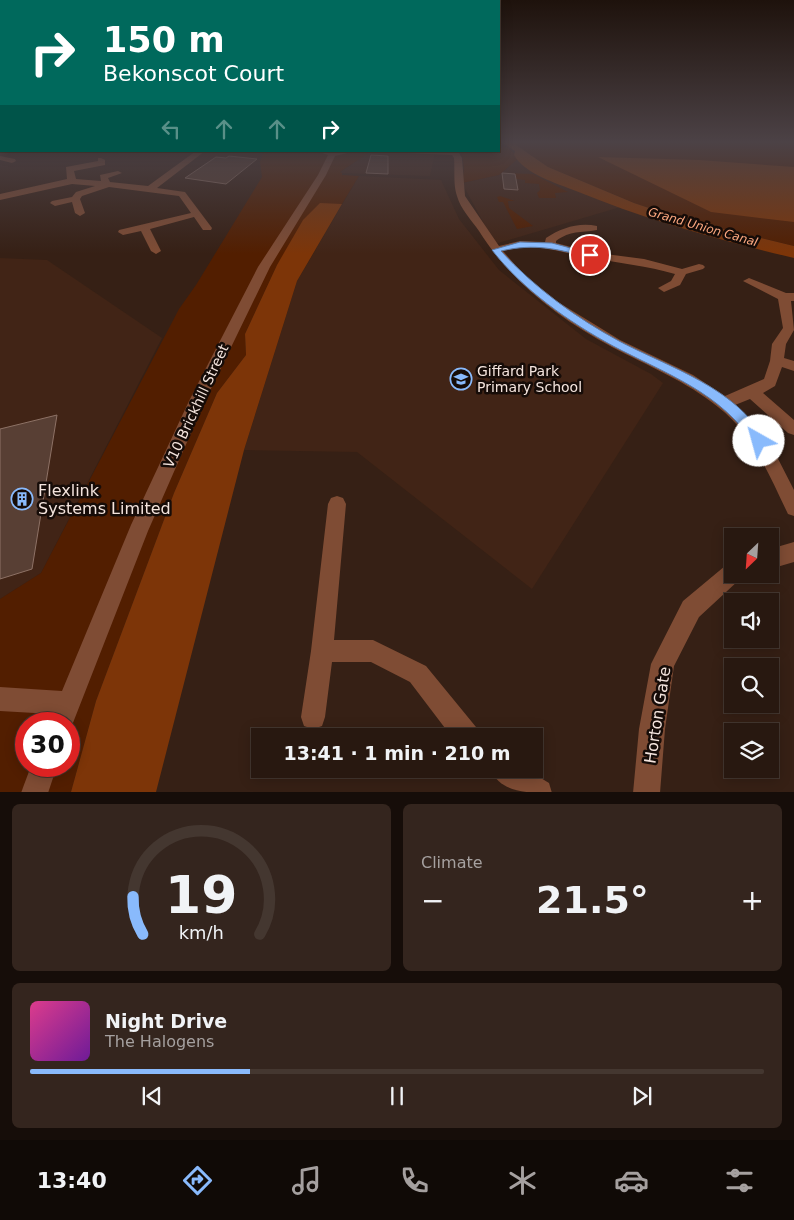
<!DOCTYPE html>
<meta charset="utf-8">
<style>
body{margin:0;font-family:"DejaVu Sans",sans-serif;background:#34251e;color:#f1f3f6;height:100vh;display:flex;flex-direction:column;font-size:19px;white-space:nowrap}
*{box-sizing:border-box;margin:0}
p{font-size:16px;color:#a5a09f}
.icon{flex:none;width:28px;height:28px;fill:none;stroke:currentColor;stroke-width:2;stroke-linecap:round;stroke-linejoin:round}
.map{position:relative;height:792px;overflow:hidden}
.panel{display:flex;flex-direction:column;gap:12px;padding:12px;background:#160d09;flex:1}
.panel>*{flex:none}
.top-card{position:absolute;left:0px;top:0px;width:500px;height:152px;box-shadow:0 2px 12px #0003,0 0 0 1px #443730;background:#00695c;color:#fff;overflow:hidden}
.needle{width:32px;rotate:205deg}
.buttons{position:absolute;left:724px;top:528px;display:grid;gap:10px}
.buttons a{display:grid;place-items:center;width:55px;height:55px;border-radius:0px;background:#281810;box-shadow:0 2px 12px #0003,0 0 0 1px #443730;font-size:25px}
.speed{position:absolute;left:15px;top:712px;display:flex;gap:10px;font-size:25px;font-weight:700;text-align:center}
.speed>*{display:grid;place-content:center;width:65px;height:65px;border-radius:50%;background:#281810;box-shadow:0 2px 12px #0003,0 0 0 1px #443730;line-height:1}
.speed .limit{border:8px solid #d22;background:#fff;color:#111}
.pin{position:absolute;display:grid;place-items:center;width:42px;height:42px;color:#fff;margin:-21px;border:2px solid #fff;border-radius:50%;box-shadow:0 1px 5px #0007}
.me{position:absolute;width:55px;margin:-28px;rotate:322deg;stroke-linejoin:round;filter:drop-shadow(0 0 4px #0008)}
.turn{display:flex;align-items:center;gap:18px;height:105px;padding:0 20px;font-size:22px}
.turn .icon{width:65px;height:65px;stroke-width:2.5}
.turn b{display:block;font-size:35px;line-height:42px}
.lanes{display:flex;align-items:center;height:48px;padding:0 20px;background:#0003;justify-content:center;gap:25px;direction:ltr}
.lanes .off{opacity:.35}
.big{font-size:38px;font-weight:600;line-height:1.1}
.panel .tile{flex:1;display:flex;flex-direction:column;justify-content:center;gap:8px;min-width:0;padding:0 18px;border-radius:8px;background:#34251e}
.panel .dial{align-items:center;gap:0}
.dial svg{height:130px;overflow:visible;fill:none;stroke:#443730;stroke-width:7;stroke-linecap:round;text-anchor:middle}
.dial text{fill:#f1f3f6;stroke:none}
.song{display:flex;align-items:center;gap:15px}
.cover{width:60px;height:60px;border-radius:8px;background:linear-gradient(135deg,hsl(330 70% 55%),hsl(280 70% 35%))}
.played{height:5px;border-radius:2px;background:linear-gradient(90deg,#89bafc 30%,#443730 30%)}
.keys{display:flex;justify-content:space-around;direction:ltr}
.heat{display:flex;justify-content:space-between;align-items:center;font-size:28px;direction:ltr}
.panel .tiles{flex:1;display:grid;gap:12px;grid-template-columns:1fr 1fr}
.tile:last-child{grid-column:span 2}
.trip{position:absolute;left:251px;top:728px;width:292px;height:50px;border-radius:0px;background:#281810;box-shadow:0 2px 12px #0003,0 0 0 1px #443730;font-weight:600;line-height:50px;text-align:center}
.tab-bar{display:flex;height:80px;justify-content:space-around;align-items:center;background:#100a06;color:#a5a09f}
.tab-bar .icon{width:35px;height:35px}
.tab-bar .active{color:#89bafc}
.tab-bar b{font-size:22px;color:#f1f3f6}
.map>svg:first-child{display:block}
.built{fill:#412416}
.green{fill:#521e00;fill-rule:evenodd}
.forest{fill:#7d3508}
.building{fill:#583f34;stroke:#8e7266}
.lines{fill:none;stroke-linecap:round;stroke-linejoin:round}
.minor{fill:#7f4c34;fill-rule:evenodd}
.route{fill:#89bafc;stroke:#5979a4}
.labels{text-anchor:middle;stroke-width:5;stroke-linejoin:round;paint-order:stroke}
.far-water-label{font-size:12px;font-style:italic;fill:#fca880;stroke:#160c08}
.poi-label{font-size:14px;fill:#f4e4dd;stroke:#160c08;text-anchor:start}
.street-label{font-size:14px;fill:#f4e4dd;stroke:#160c08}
.near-poi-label{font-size:16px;fill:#f4e4dd;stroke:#160c08;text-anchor:start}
.near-street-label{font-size:16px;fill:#f4e4dd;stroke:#160c08}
</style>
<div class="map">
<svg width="794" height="793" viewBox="0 0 794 793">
<rect width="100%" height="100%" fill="#362015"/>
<g class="built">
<path d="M369 151H435L430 176 339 173 367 154Z"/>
<path d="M519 158H533L634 203 495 244 462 183 499 175Z"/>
<path d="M359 176 441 180 459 219 499 270 586 339 651 374 663 383 532 589 357 452 244 450 297 281Z"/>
<path d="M0 258 47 260 162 338 41 573 0 599Z"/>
</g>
<g class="green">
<path d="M517 143H794V246L682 219 634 203 548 167 516 145Z"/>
<path d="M499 146 509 148 519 158 499 175 462 183C464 173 465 160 460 151H499Z"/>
<path d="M264 151H369L367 154 340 172 342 173V175L359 176 342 204H320L277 265 245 334 246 355 217 393 174 493 96 701 71 792 0 793V599L41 573 179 309 196 285 262 177 260 162ZM26 724H69V766H26Z"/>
<path d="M502 173 533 174 568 192 555 193 556 198H539L537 193 540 190 539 184 525 183V180L516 179 515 174Z"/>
<path d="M500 196 515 201H508L509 208 533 226 517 229 503 202H499L497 197Z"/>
</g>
<g class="forest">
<path d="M503 143H517L516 145 548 167 634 203 682 219 794 246V258C719 240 647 220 576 191 556 183 525 174 514 155L515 151Z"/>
<path d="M598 157 699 160 794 167V222L711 212Z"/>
<path d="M320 203 342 204 297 281 244 450 156 792H71L96 701 174 493 217 393 246 355 245 334 277 265 303 220Z"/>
</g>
<g class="building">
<path d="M371 155 388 156V174L366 173Z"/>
<path d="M229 156 257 159 226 184 185 178 216 157 226 158Z"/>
<path d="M502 173 515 174 518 190 504 189Z"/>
<path d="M57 415 32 569 0 579V429Z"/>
</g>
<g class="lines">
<g class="minor">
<path d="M196 151H205L157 188 185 192 212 228 211 230H203L194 217 150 229 161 251 156 254 151 251 141 231 123 235 118 232 119 230 191 213 179 196 109 187 82 196 80 199 85 213 80 216 75 213 72 202 55 206 50 203 52 201 72 197 76 192 95 186 72 184 0 200V194L67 179 66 167 98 161V158H101L105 160V165L74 171 76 179 101 181 100 175 118 171 122 173 108 178 110 182 148 186Z"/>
<path d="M317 151H355L335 156 326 175 270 267 205 401 148 531 69 733V724H48L52 714 0 711V687L62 691 131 525 189 401 258 267 318 175 328 155Z"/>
<path d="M402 151H458L462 158 465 196 499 246 520 241 545 242 546 238C561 228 579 222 597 226V230C580 233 571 230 556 241V243L590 252 644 259 682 269 699 264 703 265 705 267 703 269 686 274 680 285 664 292 658 288 671 281 675 274C647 266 620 263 591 258 556 252 541 242 503 251L523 274 558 302 620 340 693 375 725 396 764 379 770 361 772 344 783 328 778 299 743 281 749 278 786 293H794V301H791L794 330 786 344 784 358 794 361V371L782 367 775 386 763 393 794 420V435L788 433 750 399 735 405 756 424 773 449 794 490V516L788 514C769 475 753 434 718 407 686 381 648 366 612 347 559 319 511 282 479 231 472 221 460 208 457 196 453 185 455 169 454 158L452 155 406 153Z"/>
<path d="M0 156 15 159 16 161 12 163 0 160Z"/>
<path d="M337 496 343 498 346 504 334 640H373L426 666 476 727 480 736H451L410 682 371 662H332L325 717 322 726 313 729 304 726 301 717 311 651 328 504 331 498Z"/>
<path d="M794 542V562L770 569V549Z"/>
<path d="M732 563V574H742L739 580 699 617 674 666 665 729 660 793H633L639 729 651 664 655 656 683 601 725 566Z"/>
<path d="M31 766H57L48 793H21Z"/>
<path d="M490 769H526L549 783 552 793C527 793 501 793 490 769Z"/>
</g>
</g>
<linearGradient id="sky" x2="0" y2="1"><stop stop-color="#1e120c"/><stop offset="0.56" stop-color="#4c4246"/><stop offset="1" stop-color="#4c4246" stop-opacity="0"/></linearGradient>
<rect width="794" height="254" fill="url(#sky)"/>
<path class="route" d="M520 242 552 243 593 254V257L590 258C558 249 535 243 501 251 535 288 575 317 619 341 668 367 738 388 765 441L763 445H754C723 393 664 373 613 346 569 322 523 290 492 250Z"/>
<defs>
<g id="school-ring" transform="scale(1.125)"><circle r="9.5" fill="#160c08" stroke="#89bafc" stroke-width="1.5"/><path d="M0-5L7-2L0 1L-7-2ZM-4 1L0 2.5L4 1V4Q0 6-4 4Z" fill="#89bafc"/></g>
<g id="building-ring" transform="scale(1.125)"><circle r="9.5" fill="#160c08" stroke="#89bafc" stroke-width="1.5"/><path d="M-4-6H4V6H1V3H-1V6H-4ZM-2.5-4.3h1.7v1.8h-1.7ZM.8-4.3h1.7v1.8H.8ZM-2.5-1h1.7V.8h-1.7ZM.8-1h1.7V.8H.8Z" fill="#89bafc"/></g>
</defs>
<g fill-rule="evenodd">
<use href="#school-ring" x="461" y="379"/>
<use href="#building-ring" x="22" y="499"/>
</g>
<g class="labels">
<g class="far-water-label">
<text transform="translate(703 227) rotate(16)" y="4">Grand Union Canal</text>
</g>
<g class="poi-label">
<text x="477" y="376">Giffard Park<tspan x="477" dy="16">Primary School</tspan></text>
</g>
<g class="street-label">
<text transform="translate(196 406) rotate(-65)" y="5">V10 Brickhill Street</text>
</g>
<g class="near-poi-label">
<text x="38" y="496">Flexlink<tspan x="38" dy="18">Systems Limited</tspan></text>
</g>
<g class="near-street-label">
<text transform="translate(657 715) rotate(-81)" y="6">Horton Gate</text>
</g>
</g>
</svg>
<div class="buttons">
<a><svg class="needle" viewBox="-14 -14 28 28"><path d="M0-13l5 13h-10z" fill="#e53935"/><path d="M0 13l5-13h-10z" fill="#a5a09f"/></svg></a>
<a><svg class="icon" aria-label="sound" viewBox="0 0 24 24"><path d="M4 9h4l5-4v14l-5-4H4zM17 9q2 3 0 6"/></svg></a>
<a><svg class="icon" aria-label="search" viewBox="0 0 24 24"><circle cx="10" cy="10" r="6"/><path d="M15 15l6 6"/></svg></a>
<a><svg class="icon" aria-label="layers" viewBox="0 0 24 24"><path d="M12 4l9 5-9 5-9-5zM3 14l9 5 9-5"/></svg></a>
</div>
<div class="speed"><div class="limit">30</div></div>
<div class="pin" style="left:590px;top:255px;background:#d93025"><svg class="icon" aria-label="arrive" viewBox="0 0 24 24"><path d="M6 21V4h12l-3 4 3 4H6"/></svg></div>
<svg class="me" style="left:759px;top:441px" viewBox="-20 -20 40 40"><circle r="19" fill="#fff"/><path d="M0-13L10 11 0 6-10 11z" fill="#89bafc"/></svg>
<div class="trip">13:41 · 1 min · 210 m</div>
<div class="top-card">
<div class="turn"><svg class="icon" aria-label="right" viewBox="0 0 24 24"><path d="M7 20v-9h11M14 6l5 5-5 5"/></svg><div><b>150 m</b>Bekonscot Court</div></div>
<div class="lanes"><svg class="icon off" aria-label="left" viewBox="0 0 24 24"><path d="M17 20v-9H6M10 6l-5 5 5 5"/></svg><svg class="icon off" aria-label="ahead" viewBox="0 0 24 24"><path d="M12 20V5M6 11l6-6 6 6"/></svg><svg class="icon off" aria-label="ahead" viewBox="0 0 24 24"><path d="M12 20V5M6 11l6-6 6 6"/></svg><svg class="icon" aria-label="right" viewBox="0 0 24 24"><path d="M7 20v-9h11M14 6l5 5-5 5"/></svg></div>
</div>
</div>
<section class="panel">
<div class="tiles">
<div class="tile dial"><svg viewBox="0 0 100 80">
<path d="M14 69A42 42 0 1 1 86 69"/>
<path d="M14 69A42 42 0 0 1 8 46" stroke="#89bafc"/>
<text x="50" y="56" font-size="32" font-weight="700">19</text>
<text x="50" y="72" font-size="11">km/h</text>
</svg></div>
<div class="tile"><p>Climate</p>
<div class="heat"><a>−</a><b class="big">21.5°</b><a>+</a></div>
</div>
<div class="tile">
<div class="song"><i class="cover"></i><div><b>Night Drive</b><p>The Halogens</p></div></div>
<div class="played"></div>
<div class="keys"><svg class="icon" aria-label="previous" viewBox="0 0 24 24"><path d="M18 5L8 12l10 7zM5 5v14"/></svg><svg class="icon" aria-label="pause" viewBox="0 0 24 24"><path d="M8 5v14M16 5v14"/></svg><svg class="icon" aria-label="next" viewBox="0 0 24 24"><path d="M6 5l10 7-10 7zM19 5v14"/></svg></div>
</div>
</div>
</section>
<nav class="tab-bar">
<b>13:40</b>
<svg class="icon active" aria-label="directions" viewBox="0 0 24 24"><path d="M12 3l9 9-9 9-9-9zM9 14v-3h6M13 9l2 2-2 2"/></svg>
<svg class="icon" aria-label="music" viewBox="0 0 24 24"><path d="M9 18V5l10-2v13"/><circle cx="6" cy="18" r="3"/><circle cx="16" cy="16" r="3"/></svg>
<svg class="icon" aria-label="phone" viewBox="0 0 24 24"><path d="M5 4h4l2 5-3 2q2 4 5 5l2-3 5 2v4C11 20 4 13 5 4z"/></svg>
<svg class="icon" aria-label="climate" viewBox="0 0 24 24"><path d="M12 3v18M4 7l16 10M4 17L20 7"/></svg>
<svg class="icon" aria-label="car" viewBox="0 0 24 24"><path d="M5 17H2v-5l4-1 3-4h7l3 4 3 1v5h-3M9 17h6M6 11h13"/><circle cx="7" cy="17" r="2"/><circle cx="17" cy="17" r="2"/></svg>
<svg class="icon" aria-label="filters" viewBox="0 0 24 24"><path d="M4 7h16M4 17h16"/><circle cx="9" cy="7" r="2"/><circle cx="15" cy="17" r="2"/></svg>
</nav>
